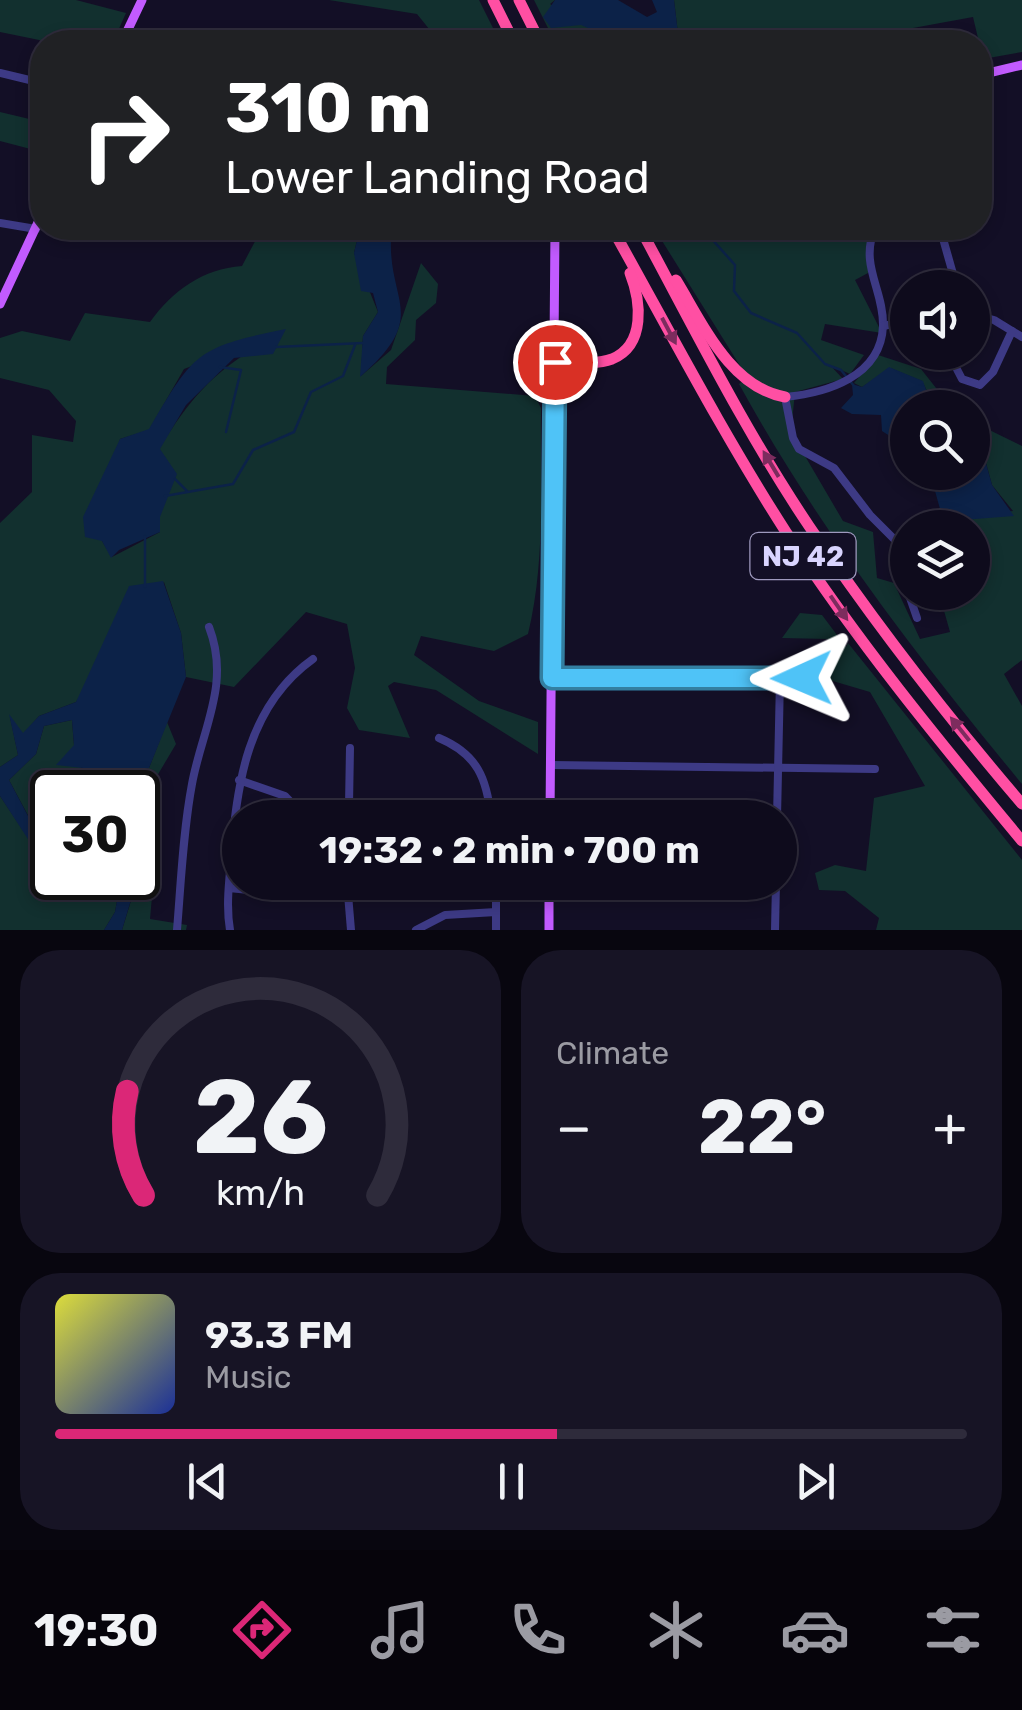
<!DOCTYPE html>
<meta charset="utf-8">
<style>
body{margin:0;font-family:Rubik,sans-serif;background:#171425;color:#f1f3f6;height:100vh;display:flex;flex-direction:column;font-size:38px;white-space:nowrap}
*{box-sizing:border-box;margin:0}
p{font-size:32px;color:#9b9ba3}
.icon{flex:none;width:55px;height:55px;fill:none;stroke:currentColor;stroke-width:2;stroke-linecap:round;stroke-linejoin:round}
.map{position:relative;height:930px;overflow:hidden}
.side{display:flex;flex-direction:column;gap:20px;padding:20px;background:#08060f;flex:1}
.side>*{flex:none}
.guide{position:absolute;left:30px;top:30px;width:962px;height:210px;border-radius:40px;box-shadow:0 5px 15px #0003,0 0 0 2px #2e2b3b;background:#202124;color:#fff;overflow:hidden}
.tools{position:absolute;left:890px;top:270px;display:grid;gap:20px}
.tools a{display:grid;place-items:center;width:100px;height:100px;border-radius:50%;background:#0e0b1c;box-shadow:0 5px 15px #0003,0 0 0 2px #2e2b3b;font-size:50px}
.speed{position:absolute;left:30px;top:770px;display:flex;gap:20px;font-size:50px;font-weight:700;text-align:center}
.speed>*{display:grid;place-content:center;width:130px;height:130px;border-radius:50%;background:#0e0b1c;box-shadow:0 5px 15px #0003,0 0 0 2px #2e2b3b;line-height:1}
.speed .limit{border:5px solid #111;border-radius:15px;background:#fff;color:#111}
.pin{position:absolute;display:grid;place-items:center;width:85px;height:85px;color:#fff;margin:-42px;border:5px solid #fff;border-radius:50%;box-shadow:0 2px 10px #0007}
.me{position:absolute;width:110px;margin:-55px;rotate:269deg;stroke-linejoin:round;filter:drop-shadow(0 0 8px #0008)}
.turn{display:flex;align-items:center;gap:35px;height:210px;padding:0 30px;font-size:45px}
.turn .icon{width:130px;height:130px;stroke-width:2.5}
.turn b{display:block;font-size:70px;line-height:85px}
.big{font-size:75px;font-weight:700;line-height:1.1}
.side .tile{flex:1;display:flex;flex-direction:column;justify-content:center;gap:15px;min-width:0;padding:0 35px;border-radius:40px;background:#171425}
.side .dial{align-items:center;gap:0}
.dial svg{height:260px;overflow:visible;fill:none;stroke:#2e2b3b;stroke-width:7;stroke-linecap:round;text-anchor:middle}
.dial text{fill:#f1f3f6;stroke:none}
.song{display:flex;align-items:center;gap:30px}
.cover{width:120px;height:120px;border-radius:15px;background:linear-gradient(135deg,hsl(60 70% 55%),hsl(230 70% 35%))}
.played{height:10px;border-radius:5px;background:linear-gradient(90deg,#db2777 55%,#2e2b3b 55%)}
.keys{display:flex;justify-content:space-around;direction:ltr}
.heat{display:flex;justify-content:space-between;align-items:center;font-size:55px;direction:ltr}
.side .tiles{flex:1;display:grid;gap:20px;grid-template-columns:1fr 1fr}
.tile:last-child{grid-column:span 2}
.trip{position:absolute;left:222px;top:800px;width:575px;height:100px;border-radius:50px;background:#0e0b1c;box-shadow:0 5px 15px #0003,0 0 0 2px #2e2b3b;font-weight:700;line-height:100px;text-align:center}
.tabs{display:flex;height:160px;justify-content:space-around;align-items:center;background:#06040b;color:#9b9ba3}
.tabs .icon{width:70px;height:70px}
.tabs .current{color:#db2777}
.tabs b{font-size:45px;color:#f1f3f6}
.map>svg:first-child{display:block}
.green{fill:#12302f;fill-rule:evenodd}
.water{fill:#0c2248}
.lines{fill:none;stroke-linecap:round;stroke-linejoin:round}
.stream{stroke:#0c2248;stroke-width:2.5}
.minor{stroke:#3d3a85;stroke-width:8}
.major{stroke:#c25bff;stroke-width:9}
.highway{stroke:#ff4fa3;stroke-width:11}
.oneway{fill:#7d2c5e}
.route-casing{stroke:#337fa1;stroke-width:25}
.route{stroke:#4fc3f7;stroke-width:18}
.labels{text-anchor:middle;stroke-width:10;stroke-linejoin:round;paint-order:stroke}
.shield{fill:#130f26;stroke:#9e99be;stroke-width:2.5}
.shield-label{font-size:28px;font-weight:bold;fill:#d9d4ff}
</style>
<div class="map">
<svg width="1022" height="930" viewBox="0 0 1022 930">
<rect width="100%" height="100%" fill="#130f26"/>
<g class="green">
<path d="M0 0H76L126 13 113 42H49L0 32Z"/>
<path d="M329 0H479L500 42H433L434 35 417 14Z"/>
<path d="M534 0H555L550 4 581 24 621 42H555Z"/>
<path d="M674 0H1022V52L983 59 973 17 913 28 915 42H679Z"/>
<path d="M0 112 42 122V152L0 141Z"/>
<path d="M262 228H360L354 253 378 312 363 336 361 376 391 350 421 263 438 284 436 303 416 320 415 340 387 367 386 384 535 396 541 408C540 483 546 560 528 634L494 651 421 636 414 655 479 701 538 722V754L436 690 394 682 388 686 410 738 359 730 347 708 355 668 347 624 306 612 234 687 186 677 181 633 164 582 76 702 39 716 23 734 10 717 18 755 0 767V523L32 492V435L73 442 76 421 49 390 0 378V338L22 331 70 341 85 313 150 322C173 290 203 269 242 266ZM285 331C222 364 196 388 159 449L176 474 159 517 160 532 112 557 102 541 120 439 149 430 184 369Z"/>
<path d="M654 228H875L868 273 855 280 882 333 825 324 821 340 864 355 850 374 830 365 843 379 795 392 791 432 843 521 873 532 877 578 894 583 920 639 950 632 939 593 972 592V528L942 527 944 518 1013 511 992 485 982 448 973 444V422L1022 446V660L1004 674 1022 706V784C918 658 818 528 739 384L747 377Z"/>
<path d="M878 355 921 369 951 407H935L922 381 890 368 862 387 854 383Z"/>
<path d="M800 613 822 615 846 647 848 643 1022 860V930H876L879 918 845 891 819 890 815 873 835 865 866 871 874 798 925 786 870 692 826 679 828 639 782 638Z"/>
<path d="M72 720 74 745 89 792H52V878H121L115 912 104 930H0V796L38 853 37 832 9 780 36 754 44 726Z"/>
<path d="M167 722 176 744 141 803 154 819 146 842 155 863 150 919 187 925 186 930H122L138 878V792H125L123 774 149 768Z"/>
</g>
<g class="water">
<path d="M555 0H618L647 17 657 12 652 0H674L679 42H621L581 25 551 28 543 17Z"/>
<path d="M360 228H392C383 301 434 313 360 377L363 336 378 312 373 293 361 291 354 253Z"/>
<path d="M286 329 273 354 234 358 186 405 160 449 177 474 160 517V532L119 550 111 558 102 541 85 537 83 517 120 439 149 429C194 352 197 347 286 329Z"/>
<path d="M889 367 923 381 932 407 908 408 907 447 882 431 881 415 852 414 841 408 853 395 852 384 862 387Z"/>
<path d="M973 443 982 449 992 485 1014 516 949 521 942 516 930 473 972 472Z"/>
<path d="M163 581 181 633 186 677 149 768 123 774 125 792H89L83 768 56 765 74 745 72 720 44 726 36 754 9 780 37 833 39 856 0 796V767L18 755 9 714 23 733 39 716 76 702 129 586Z"/>
<path d="M121 878H135L136 883 122 930H104L115 912Z"/>
</g>
<g class="lines">
<g class="stream">
<path d="M702 228 735 265 734 291 751 313 797 333 825 364 841 370 854 386"/>
<path d="M276 347 363 343"/>
<path d="M220 367 241 370 226 432"/>
<path d="M175 479 187 491"/>
<path d="M165 496 233 484 253 450 294 432 311 392 343 376 355 345"/>
<path d="M145 587V536"/>
</g>
<g class="minor">
<path d="M125 37 149 42"/>
<path d="M0 73 42 83"/>
<path d="M0 223 36 229"/>
<path d="M875 228C859 265 884 290 883 326 881 377 826 393 785 397L793 438 799 449 834 468 870 515 899 544H908"/>
<path d="M940 228 957 288"/>
<path d="M972 314 994 320 1022 337"/>
<path d="M883 326 908 321"/>
<path d="M948 352 962 379 980 385 993 372 1012 331"/>
<path d="M899 544 895 559 908 592"/>
<path d="M908 592 917 618"/>
<path d="M552 679 825 678"/>
<path d="M439 738C477 754 487 778 491 818"/>
<path d="M551 765 875 769"/>
<path d="M239 780 285 796 306 818"/>
<path d="M349 805 350 748"/>
<path d="M314 818C342 797 383 806 413 818"/>
<path d="M777 818 780 679"/>
<path d="M347 882 351 930"/>
<path d="M229 888 280 893 323 882"/>
<path d="M177 930C181 882 183 832 192 784 202 729 231 684 209 627"/>
<path d="M230 930C226 907 229 883 231 860 236 786 247 706 313 659"/>
<path d="M416 930 445 915 496 912"/>
<path d="M496 930V882"/>
<path d="M775 930 776 882"/>
</g>
<g class="major">
<path d="M122 42 142 0"/>
<path d="M980 75 1022 65"/>
<path d="M0 304 42 214"/>
<path d="M550 818 555 228"/>
<path d="M549 930V882"/>
</g>
<g class="highway">
<path d="M493 0 514 42"/>
<path d="M519 0 540 42"/>
<path d="M612 228C669 330 723 434 786 532 857 641 939 741 1022 841"/>
<path d="M640 228C694 328 745 431 809 526 874 622 946 715 1022 804"/>
<path d="M676 280C703 324 730 387 785 397"/>
<path d="M555 326 568 348 586 361"/>
<path d="M555 362C572 362 595 365 612 359 646 345 641 301 630 273"/>
</g>
</g>
<defs><path id="oneway-solid" d="M-6-.8H1V-3.2L6.5 0L1 3.2V.8H-6Z" transform="scale(2.5)"/></defs>
<g class="oneway">
<use href="#oneway-solid" transform="translate(669 331) rotate(62)"/>
<use href="#oneway-solid" transform="translate(771 464) rotate(-121)"/>
<use href="#oneway-solid" transform="translate(839 608) rotate(55)"/>
<use href="#oneway-solid" transform="translate(960 729) rotate(-129)"/>
</g>
<g class="lines">
<g class="route-casing">
<path id="route" d="M555 362 552 678H802"/>
</g>
<use href="#route" class="route"/>
</g>
<g class="labels">
<rect class="shield" x="750.5" y="533" width="105" height="46" rx="8"/>
<g class="shield-label">
<text x="803" y="566">NJ 42</text>
</g>
</g>
</svg>
<div class="tools">
<a><svg class="icon" aria-label="sound" viewBox="0 0 24 24"><path d="M4 9h4l5-4v14l-5-4H4zM17 9q2 3 0 6"/></svg></a>
<a><svg class="icon" aria-label="search" viewBox="0 0 24 24"><circle cx="10" cy="10" r="6"/><path d="M15 15l6 6"/></svg></a>
<a><svg class="icon" aria-label="layers" viewBox="0 0 24 24"><path d="M12 4l9 5-9 5-9-5zM3 14l9 5 9-5"/></svg></a>
</div>
<div class="speed"><div class="limit">30</div></div>
<div class="pin" style="left:555px;top:362px;background:#d93025"><svg class="icon" aria-label="arrive" viewBox="0 0 24 24"><path d="M6 21V4h12l-3 4 3 4H6"/></svg></div>
<svg class="me" style="left:802px;top:678px" viewBox="-20 -20 40 40"><path d="M0-17L14 15 0 8-14 15z" fill="#4fc3f7" stroke="#fff" stroke-width="4"/></svg>
<div class="trip">19:32 · 2 min · 700 m</div>
<div class="guide">
<div class="turn"><svg class="icon" aria-label="right" viewBox="0 0 24 24"><path d="M7 20v-9h11M14 6l5 5-5 5"/></svg><div><b>310 m</b>Lower Landing Road</div></div>
</div>
</div>
<section class="side">
<div class="tiles">
<div class="tile dial"><svg viewBox="0 0 100 80">
<path d="M14 69A42 42 0 1 1 86 69"/>
<path d="M14 69A42 42 0 0 1 9 37" stroke="#db2777"/>
<text x="50" y="56" font-size="32" font-weight="700">26</text>
<text x="50" y="72" font-size="11">km/h</text>
</svg></div>
<div class="tile"><p>Climate</p>
<div class="heat"><a>−</a><b class="big">22°</b><a>+</a></div>
</div>
<div class="tile">
<div class="song"><i class="cover"></i><div><b>93.3 FM</b><p>Music</p></div></div>
<div class="played"></div>
<div class="keys"><svg class="icon" aria-label="previous" viewBox="0 0 24 24"><path d="M18 5L8 12l10 7zM5 5v14"/></svg><svg class="icon" aria-label="pause" viewBox="0 0 24 24"><path d="M8 5v14M16 5v14"/></svg><svg class="icon" aria-label="next" viewBox="0 0 24 24"><path d="M6 5l10 7-10 7zM19 5v14"/></svg></div>
</div>
</div>
</section>
<nav class="tabs">
<b>19:30</b>
<svg class="icon current" aria-label="directions" viewBox="0 0 24 24"><path d="M12 3l9 9-9 9-9-9zM9 14v-3h6M13 9l2 2-2 2"/></svg>
<svg class="icon" aria-label="music" viewBox="0 0 24 24"><path d="M9 18V5l10-2v13"/><circle cx="6" cy="18" r="3"/><circle cx="16" cy="16" r="3"/></svg>
<svg class="icon" aria-label="phone" viewBox="0 0 24 24"><path d="M5 4h4l2 5-3 2q2 4 5 5l2-3 5 2v4C11 20 4 13 5 4z"/></svg>
<svg class="icon" aria-label="climate" viewBox="0 0 24 24"><path d="M12 3v18M4 7l16 10M4 17L20 7"/></svg>
<svg class="icon" aria-label="car" viewBox="0 0 24 24"><path d="M5 17H2v-5l4-1 3-4h7l3 4 3 1v5h-3M9 17h6M6 11h13"/><circle cx="7" cy="17" r="2"/><circle cx="17" cy="17" r="2"/></svg>
<svg class="icon" aria-label="filters" viewBox="0 0 24 24"><path d="M4 7h16M4 17h16"/><circle cx="9" cy="7" r="2"/><circle cx="15" cy="17" r="2"/></svg>
</nav>
